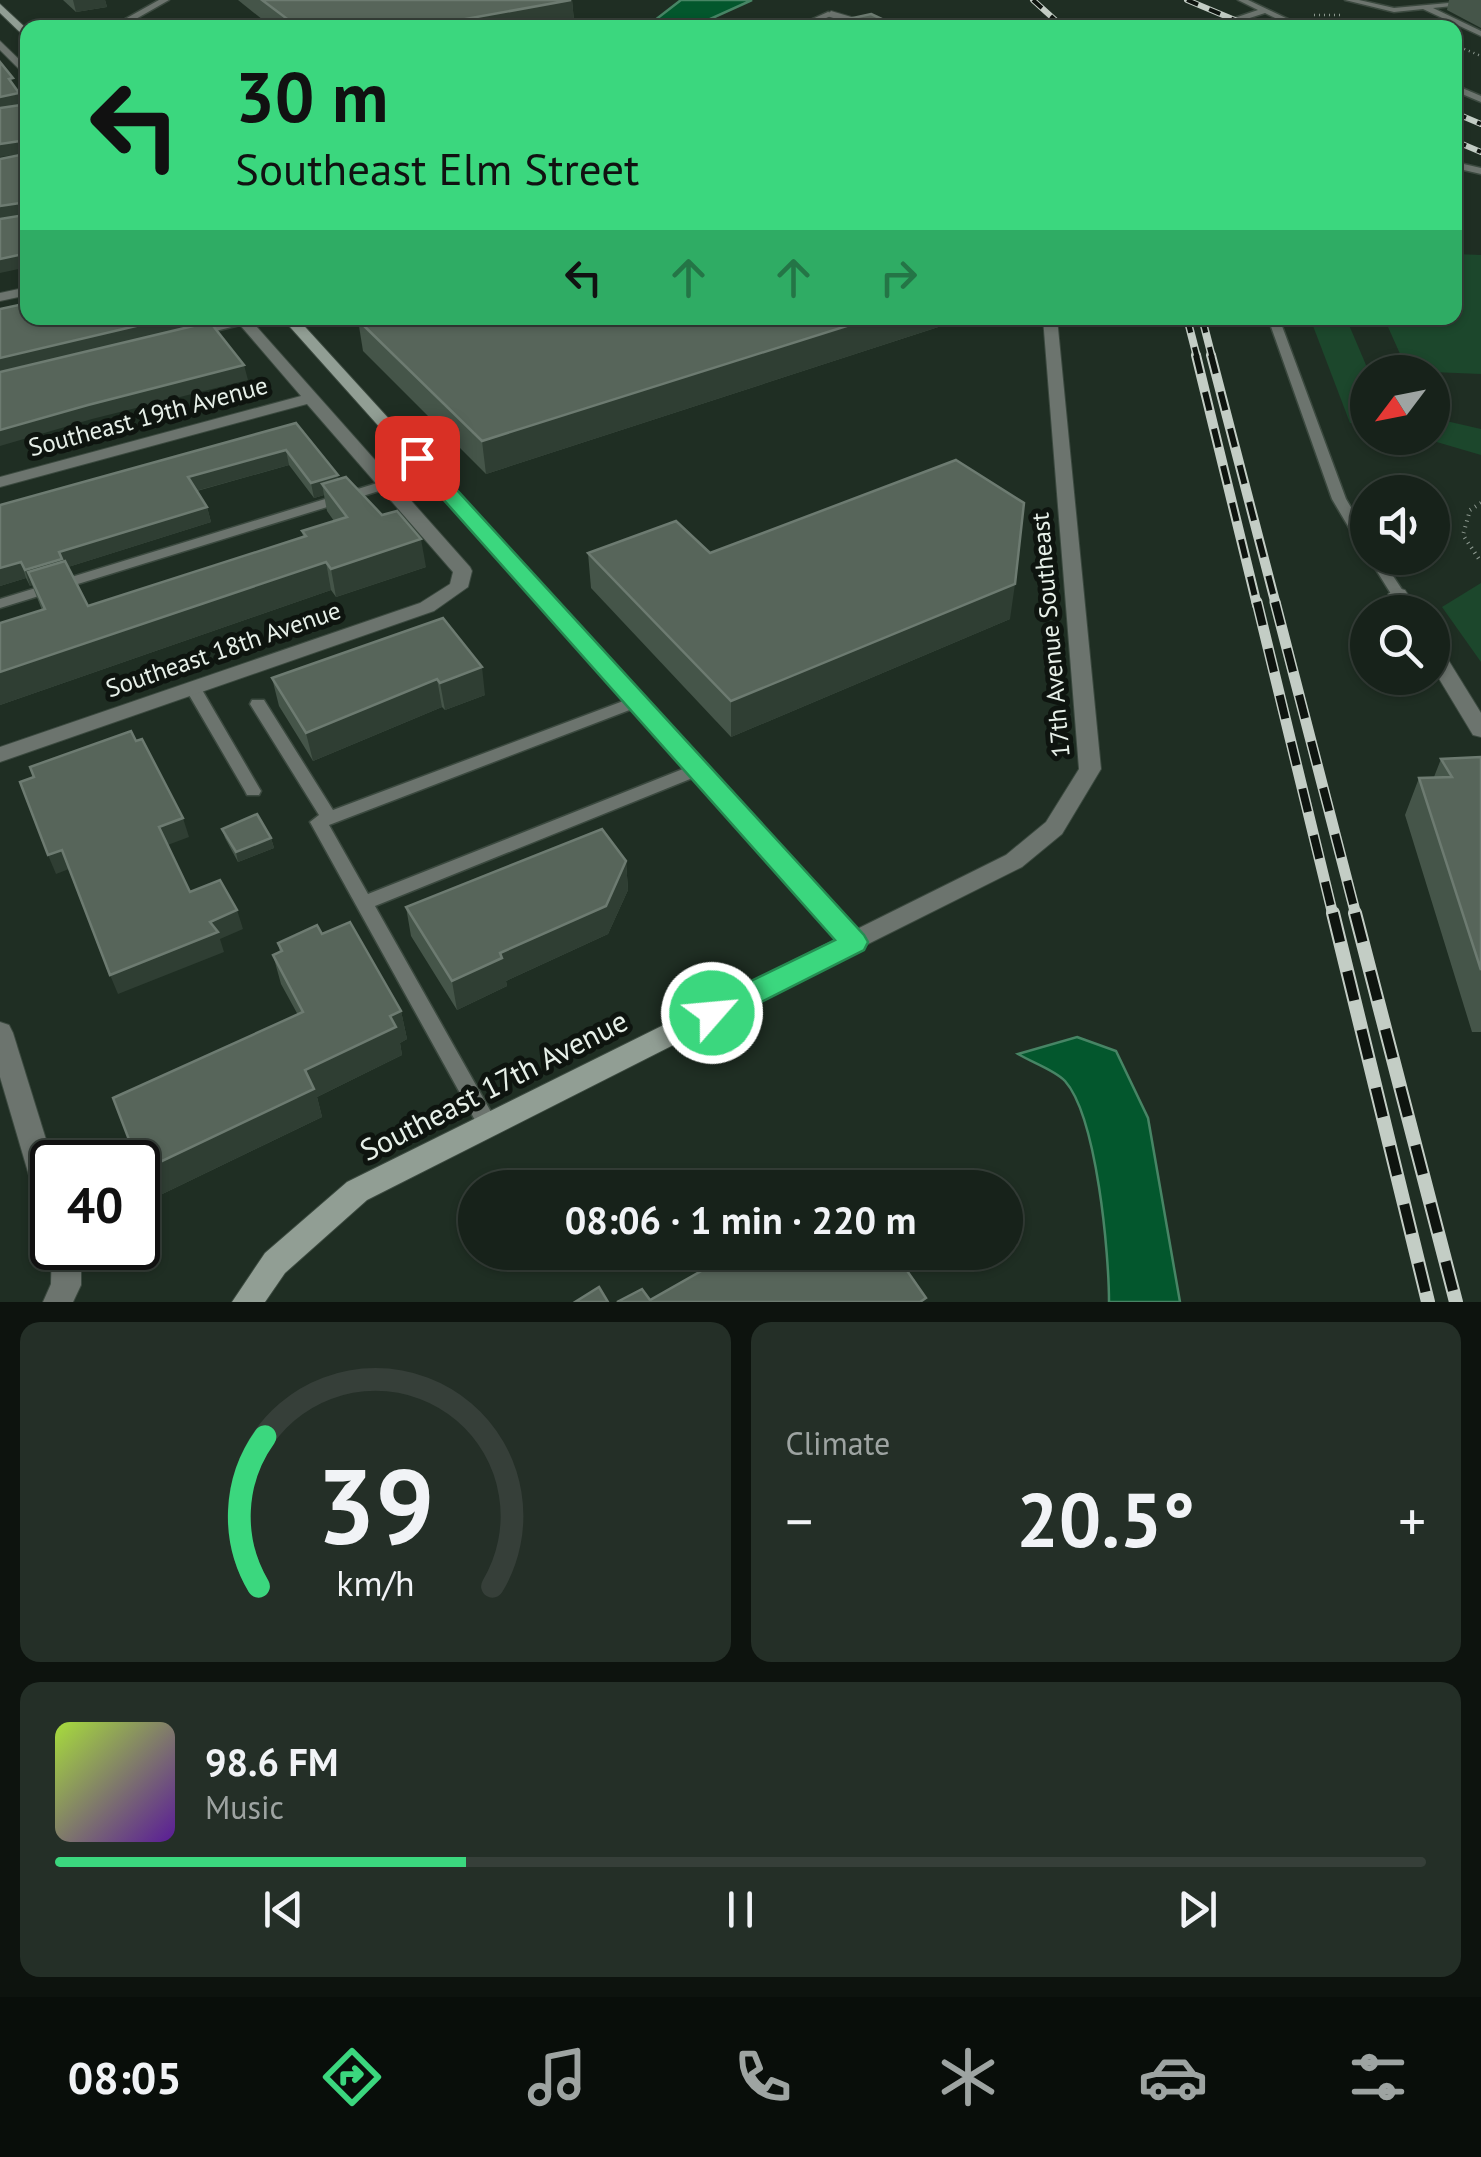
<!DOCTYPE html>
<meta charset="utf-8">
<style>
body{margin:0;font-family:"PT Sans",sans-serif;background:#242f27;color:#f1f3f6;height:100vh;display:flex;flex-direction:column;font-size:38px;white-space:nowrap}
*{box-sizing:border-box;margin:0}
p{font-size:32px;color:#9ea4a2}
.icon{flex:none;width:55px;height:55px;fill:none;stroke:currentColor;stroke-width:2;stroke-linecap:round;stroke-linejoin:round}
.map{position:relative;height:1302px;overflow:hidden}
.drawer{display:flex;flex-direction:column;gap:20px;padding:20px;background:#0d130e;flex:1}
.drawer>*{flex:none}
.guide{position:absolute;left:20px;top:20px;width:1442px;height:305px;border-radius:20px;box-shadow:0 2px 8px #0004,0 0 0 2px #363f39;background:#3bd77e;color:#111;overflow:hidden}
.needle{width:65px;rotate:238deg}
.controls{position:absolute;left:1350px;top:355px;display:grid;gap:20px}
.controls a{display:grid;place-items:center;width:100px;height:100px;border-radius:50%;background:#17221a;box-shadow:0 2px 8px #0004,0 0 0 2px #363f39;font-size:50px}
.speed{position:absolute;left:30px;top:1140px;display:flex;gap:20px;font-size:50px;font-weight:700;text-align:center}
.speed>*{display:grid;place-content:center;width:130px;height:130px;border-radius:50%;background:#17221a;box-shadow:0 2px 8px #0004,0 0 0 2px #363f39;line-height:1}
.speed .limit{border:5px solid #111;border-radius:15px;background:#fff;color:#111}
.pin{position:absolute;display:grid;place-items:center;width:85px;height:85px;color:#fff;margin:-42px;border-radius:20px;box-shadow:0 5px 15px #0006}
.me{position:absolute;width:110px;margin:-55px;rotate:63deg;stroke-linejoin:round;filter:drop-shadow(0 0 8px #0008)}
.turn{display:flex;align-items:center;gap:35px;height:210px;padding:0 50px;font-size:45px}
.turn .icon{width:130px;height:130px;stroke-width:2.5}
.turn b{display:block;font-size:70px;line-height:85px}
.lanes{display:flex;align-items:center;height:95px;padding:0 50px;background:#0003;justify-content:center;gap:50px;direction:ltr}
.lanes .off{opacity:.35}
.big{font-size:75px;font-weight:700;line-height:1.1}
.drawer .widget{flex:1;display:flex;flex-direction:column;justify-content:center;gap:15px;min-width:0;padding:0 35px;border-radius:20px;background:#242f27}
.drawer .dial{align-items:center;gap:0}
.dial svg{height:260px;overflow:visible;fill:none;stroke:#363f39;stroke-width:7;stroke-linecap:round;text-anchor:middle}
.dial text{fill:#f1f3f6;stroke:none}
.song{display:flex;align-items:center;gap:30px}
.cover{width:120px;height:120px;border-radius:15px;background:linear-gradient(135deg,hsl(80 70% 55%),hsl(270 70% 35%))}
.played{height:10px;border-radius:5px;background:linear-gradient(90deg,#3bd77e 30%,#363f39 30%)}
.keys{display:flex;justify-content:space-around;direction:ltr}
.heat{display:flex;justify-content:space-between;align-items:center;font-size:55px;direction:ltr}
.drawer .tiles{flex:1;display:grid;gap:20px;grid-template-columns:1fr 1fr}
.widget:last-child{grid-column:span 2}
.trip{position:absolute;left:458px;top:1170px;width:565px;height:100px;border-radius:50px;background:#17221a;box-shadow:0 2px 8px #0004,0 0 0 2px #363f39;font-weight:700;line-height:100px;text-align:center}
.tabs{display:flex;height:160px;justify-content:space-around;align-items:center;background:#090e0a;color:#9ea4a2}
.tabs .icon{width:70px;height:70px}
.tabs .active{color:#3bd77e}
.tabs b{font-size:45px;color:#f1f3f6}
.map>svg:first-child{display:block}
.green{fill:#1c472c}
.water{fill:#03572d;stroke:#478565;stroke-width:2.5}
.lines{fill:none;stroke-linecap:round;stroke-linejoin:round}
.lane-casing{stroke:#3b493f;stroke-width:3}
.street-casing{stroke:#3b493f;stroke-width:2}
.secondary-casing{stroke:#3b493f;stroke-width:2}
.path-far1{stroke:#8c988f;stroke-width:2.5;stroke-dasharray:1 4;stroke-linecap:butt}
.path{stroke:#8c988f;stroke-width:4;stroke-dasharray:1 5;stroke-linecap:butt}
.lane{fill:#6c746e;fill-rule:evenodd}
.street{fill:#6c746e;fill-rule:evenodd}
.secondary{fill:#919e94;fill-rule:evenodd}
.rail-far4-casing{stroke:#c3cdc5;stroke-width:6}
.rail-far3-casing{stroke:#c3cdc5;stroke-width:8}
.rail-far2-casing{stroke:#c3cdc5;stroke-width:10}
.rail-far1-casing{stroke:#c3cdc5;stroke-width:11}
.rail-casing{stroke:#c3cdc5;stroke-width:14}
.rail-far4{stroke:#0e140f;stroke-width:4;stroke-dasharray:12;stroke-linecap:butt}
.rail-far3{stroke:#0e140f;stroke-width:5;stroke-dasharray:15;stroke-linecap:butt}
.rail-far2{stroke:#0e140f;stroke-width:6;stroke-dasharray:19;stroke-linecap:butt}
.rail-far1{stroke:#0e140f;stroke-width:8;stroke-dasharray:24;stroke-linecap:butt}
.rail{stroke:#0e140f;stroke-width:10;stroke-dasharray:30;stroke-linecap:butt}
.wall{fill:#455549;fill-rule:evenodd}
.shaded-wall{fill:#2f3e33}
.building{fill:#57655a;stroke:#6d7b71;stroke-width:2.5}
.route{fill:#3bd77e;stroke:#268c52;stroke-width:2.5}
.labels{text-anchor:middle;stroke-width:10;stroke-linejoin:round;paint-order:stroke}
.street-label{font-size:25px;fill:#e7f0e9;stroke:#0e140f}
.near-street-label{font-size:30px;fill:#e7f0e9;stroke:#0e140f}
</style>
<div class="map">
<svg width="1481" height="1302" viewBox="0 0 1481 1302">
<rect width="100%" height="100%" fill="#1f2e23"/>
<g class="green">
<path d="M1455 254 1481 255V374L1408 371 1411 368 1405 365 1384 318H1455Z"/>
<path d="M1310 318H1346L1369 372 1367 424 1350 423Z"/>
<path d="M1433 418 1481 429V455L1423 438H1432Z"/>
<path d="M1481 583V662L1442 607Z"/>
</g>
<g class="water">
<path d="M681 0H752L697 25 646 27Z"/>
<path d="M1077 1037 1116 1051 1148 1118 1180 1302H1109C1109 1254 1097 1117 1065 1081 1055 1070 1031 1062 1018 1054Z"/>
</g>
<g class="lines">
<g class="lane-casing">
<g id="lane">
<path d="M159 0H169L120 28H109Z"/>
<path d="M1238 0H1248L1307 28H1296L1265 13 1219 28H1205L1258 10Z"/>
<path d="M1345 0H1359L1394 8 1481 0V3L1433 8 1481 31V36L1423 9 1394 12Z"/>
<path d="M828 12 835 14 804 28H792Z"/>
<path d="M1455 85 1481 96V102L1455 91Z"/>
<path d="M1455 162 1481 168V174L1455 168Z"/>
<path d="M244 318 248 319V323L199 335 193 332Z"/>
<path d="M1268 318H1279L1346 499 1368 536V552L1361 548 1332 499Z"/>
<path d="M387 480 394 484 392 487 0 608V599Z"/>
<path d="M1368 557 1381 558 1405 594 1403 597H1393Z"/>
<path d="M193 683 201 688 261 791 259 795H247L245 791 185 688Z"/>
<path d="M634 697 642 702 640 706 329 825 368 894 693 765H705L707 769 705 773 375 906 495 1119 498 1125 495 1131 488 1134 481 1131 310 822 319 815 250 704 252 700H264L333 810Z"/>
</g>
</g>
<g class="street-casing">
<g id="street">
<path d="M831 11 882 26 883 28H865L827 16Z"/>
<path d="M0 41 28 68V78L0 50Z"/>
<path d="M28 287V295L0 301V293Z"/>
<path d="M234 318H249L470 567 472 571 468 587 434 611 0 762V747L420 603 450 584 453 572 307 404 0 487V477L301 396Z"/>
<path d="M1043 318H1057L1101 769 1062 834 1022 867 854 951 845 949 842 942 845 935 1006 855 1046 822 1079 769Z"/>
<path d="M1398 588 1405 590 1419 612H1401L1388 594Z"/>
<path d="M1432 643 1439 645 1481 713V737L1473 735 1432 667Z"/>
<path d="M0 1022 9 1025 13 1033 53 1162 52 1219 42 1215 38 1206 0 1077Z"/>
<path d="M52 1245 81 1248V1285L73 1302H43L51 1284Z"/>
</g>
</g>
<g class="secondary-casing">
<g id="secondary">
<path d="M0 4 28 30V40L0 13Z"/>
<path d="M282 318H297L866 942 863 949 367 1200 285 1273 265 1302H232L265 1253 347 1182 837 939Z"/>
</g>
</g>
<g class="path-far1">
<path d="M1314 15H1343"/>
<path d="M1455 45 1481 56"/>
</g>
<path class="path" d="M1481 503 1470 510 1463 535 1481 562"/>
<use href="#lane" class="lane"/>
<use href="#street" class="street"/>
<use href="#secondary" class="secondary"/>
<g class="rail-far4-casing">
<g id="rail-far4">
<path d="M1033 0 1064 28"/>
<path d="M1187 0 1254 28"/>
<path d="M1455 113 1481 124"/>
<path d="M1455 141 1481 152"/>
</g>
</g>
<g class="rail-far3-casing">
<g id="rail-far3">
<path d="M1187 318 1197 357"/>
<path d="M1202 318 1212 357"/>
</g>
</g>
<g class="rail-far2-casing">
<g id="rail-far2">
<path d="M1196 355 1257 605"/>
<path d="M1211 355 1276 605"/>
</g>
</g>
<g class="rail-far1-casing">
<g id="rail-far1">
<path d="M1257 602 1333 915"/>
<path d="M1275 602 1356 915"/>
</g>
</g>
<g class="rail-casing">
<g id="rail">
<path d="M1333 913 1428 1302"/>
<path d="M1355 913 1456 1302"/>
</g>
</g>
<use href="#rail-far4" class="rail-far4"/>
<use href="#rail-far3" class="rail-far3"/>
<use href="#rail-far2" class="rail-far2"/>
<use href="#rail-far1" class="rail-far1"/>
<use href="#rail" class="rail"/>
</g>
<g class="wall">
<path d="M63 0H105L107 7 76 12Z"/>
<path d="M238 0H572L574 21 541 28H273Z"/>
<path d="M1449 0H1481V28L1447 10Z"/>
<path d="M365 318H966L486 474 363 351 358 320Z"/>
<path d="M296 423 338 479 426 567 336 597 331 590 0 705V623L42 610 32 585 30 586 26 578 0 586V505ZM289 465 314 498 324 495 327 511 334 521 302 531 303 537 88 606 68 567 211 522 207 507 197 491Z"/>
<path d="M588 553H710L1010 619 731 737 591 588Z"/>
<path d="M443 618 485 695 445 710 442 707 313 761 279 706 272 678Z"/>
<path d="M1481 757V1032H1472L1405 815 1419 778 1434 777 1441 759Z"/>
<path d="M222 829 271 838 274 848 238 862 225 838Z"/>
<path d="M626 861 628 890 608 934 506 981 507 986 457 1010 411 936 406 907Z"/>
<path d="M322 934 401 1011 407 1039 400 1043 402 1055 317 1097 322 1117 152 1199 298 1015 281 984 273 955 280 952 278 943Z"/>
<path d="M703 1252H894L704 1270Z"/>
</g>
<g class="shaded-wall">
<path d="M73 0H105L107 7 76 12Z"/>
<path d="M572 0 574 21 541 28H427V26Z"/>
<path d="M19 93 23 104 0 109V97Z"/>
<path d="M27 140 28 153 0 157V144Z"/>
<path d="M27 202 28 216 0 219V206Z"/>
<path d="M28 253V267L0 273V259Z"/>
<path d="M170 318H203L205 324 0 373V358Z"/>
<path d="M872 318H966L486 474 482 441Z"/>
<path d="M244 365 248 380 92 419 0 446V430L88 405Z"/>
<path d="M286 450 289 465 192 492 188 477Z"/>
<path d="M338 475 340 490 322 484 324 495 314 498 311 483Z"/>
<path d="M207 507 211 522 65 568 28 572 32 585 30 586 25 570 59 552Z"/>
<path d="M421 539 426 567 336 597 331 569Z"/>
<path d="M21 562 26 578 0 586V568Z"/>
<path d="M326 562 331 590 0 705V672Z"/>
<path d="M1015 584 1010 619 731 737V701Z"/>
<path d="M482 667 485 695 445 710 440 683Z"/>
<path d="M437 679 442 707 313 761 306 733Z"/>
<path d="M183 818 189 837 165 846 159 827Z"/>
<path d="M271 838 274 848 238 862 236 852Z"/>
<path d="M62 850 69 869 56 874 48 855Z"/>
<path d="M626 861 628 890 608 934 506 981 507 986 457 1010 452 981Z"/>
<path d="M237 910 243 929 220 939 224 952 118 994 110 975 210 922Z"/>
<path d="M401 1011 407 1039 400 1043 402 1055 317 1097 322 1117 152 1199 141 1171 390 1016Z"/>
</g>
<g class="building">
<path d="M262 0H571L427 26 430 28H275L294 24Z"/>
<path d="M871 14 901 28H807Z"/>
<path d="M0 62 13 78 9 79 19 93 0 97Z"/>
<path d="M28 104V253L0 259V219L25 215 27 202 0 206V159L25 154 27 140 0 144V108Z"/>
<path d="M28 303V318H170L0 358V309Z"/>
<path d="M365 318H872L482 441 358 320Z"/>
<path d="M210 322 244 365 88 405 0 430V372Z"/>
<path d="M296 423 338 475 311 483 286 450 188 477 207 507 59 552 62 559 25 570 21 562 0 568V505Z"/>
<path d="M956 460 1024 503 1015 584 731 701 588 553 676 521 710 553Z"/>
<path d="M346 477 382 515 397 511 421 539 331 569 326 562 0 672V623L45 609 28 572 65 561 88 606 306 536 302 531 347 517 322 484Z"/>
<path d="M443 618 482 667 440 683 437 679 306 733 272 678Z"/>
<path d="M131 731 136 741 142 739 183 818 159 827 190 892 220 880 237 910 210 922 218 932 110 975 62 850 48 855 20 782 34 777 30 767Z"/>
<path d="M1481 757V970L1419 778 1452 777 1441 759Z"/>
<path d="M257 814 271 838 236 852 222 829Z"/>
<path d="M602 829 626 861 606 906 500 953 502 958 452 981 406 907Z"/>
<path d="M350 922 401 1011 390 1016 396 1027 305 1070 314 1089 141 1171 113 1098 303 1012 273 955 282 951 278 943 317 925 322 934Z"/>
<path d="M703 1252H894L926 1298 920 1302H617L642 1289 650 1300 710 1266Z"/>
<path d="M599 1287 608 1302H575Z"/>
</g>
<path class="route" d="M410 454H424L864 935 868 942 864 950 722 1022H702L697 1013 702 1005 835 940 410 462Z"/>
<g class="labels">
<g class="street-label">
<text transform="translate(148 416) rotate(-15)" y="9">Southeast 19th Avenue</text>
<text transform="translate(1050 635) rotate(-95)" y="9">17th Avenue Southeast</text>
<text transform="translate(223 649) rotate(-19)" y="9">Southeast 18th Avenue</text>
</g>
<g class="near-street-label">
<text transform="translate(494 1086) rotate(-27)" y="10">Southeast 17th Avenue</text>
</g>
</g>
</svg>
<div class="controls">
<a><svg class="needle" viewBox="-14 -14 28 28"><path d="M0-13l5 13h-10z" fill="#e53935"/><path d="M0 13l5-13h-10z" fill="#9ea4a2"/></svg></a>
<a><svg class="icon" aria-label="sound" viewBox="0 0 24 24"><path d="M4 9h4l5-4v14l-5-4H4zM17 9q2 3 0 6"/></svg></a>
<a><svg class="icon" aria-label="search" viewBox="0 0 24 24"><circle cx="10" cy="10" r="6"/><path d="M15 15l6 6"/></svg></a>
</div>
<div class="speed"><div class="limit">40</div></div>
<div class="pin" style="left:417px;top:458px;background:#d93025"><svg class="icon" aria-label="arrive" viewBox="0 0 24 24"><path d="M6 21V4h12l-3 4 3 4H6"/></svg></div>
<svg class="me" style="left:712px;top:1013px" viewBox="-20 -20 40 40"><circle r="17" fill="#3bd77e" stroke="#fff" stroke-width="3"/><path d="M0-11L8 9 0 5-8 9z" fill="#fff"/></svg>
<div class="trip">08:06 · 1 min · 220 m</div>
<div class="guide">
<div class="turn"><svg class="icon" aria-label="left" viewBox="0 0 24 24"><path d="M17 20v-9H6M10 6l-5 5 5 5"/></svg><div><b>30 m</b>Southeast Elm Street</div></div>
<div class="lanes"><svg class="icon" aria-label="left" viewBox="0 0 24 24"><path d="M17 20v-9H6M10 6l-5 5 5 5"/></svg><svg class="icon off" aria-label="ahead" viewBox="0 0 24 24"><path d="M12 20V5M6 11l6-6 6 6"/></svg><svg class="icon off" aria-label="ahead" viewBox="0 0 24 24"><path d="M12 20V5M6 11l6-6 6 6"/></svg><svg class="icon off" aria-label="right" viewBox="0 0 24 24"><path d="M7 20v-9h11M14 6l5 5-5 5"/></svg></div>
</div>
</div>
<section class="drawer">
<div class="tiles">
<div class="widget dial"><svg viewBox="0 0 100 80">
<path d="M14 69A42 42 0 1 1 86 69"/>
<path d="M14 69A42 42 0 0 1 16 23" stroke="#3bd77e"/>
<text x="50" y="56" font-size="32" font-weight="700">39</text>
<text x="50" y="72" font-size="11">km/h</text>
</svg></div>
<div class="widget"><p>Climate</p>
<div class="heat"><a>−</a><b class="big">20.5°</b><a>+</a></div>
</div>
<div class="widget">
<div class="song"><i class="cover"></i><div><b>98.6 FM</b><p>Music</p></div></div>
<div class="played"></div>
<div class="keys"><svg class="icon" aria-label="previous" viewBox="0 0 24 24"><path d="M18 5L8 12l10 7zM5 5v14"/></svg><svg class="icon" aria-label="pause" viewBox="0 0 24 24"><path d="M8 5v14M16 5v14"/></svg><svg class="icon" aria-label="next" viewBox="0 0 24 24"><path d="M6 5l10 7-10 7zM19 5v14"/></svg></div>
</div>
</div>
</section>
<nav class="tabs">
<b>08:05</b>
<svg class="icon active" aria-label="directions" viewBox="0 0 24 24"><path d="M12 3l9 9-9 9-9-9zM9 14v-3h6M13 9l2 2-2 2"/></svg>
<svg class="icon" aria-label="music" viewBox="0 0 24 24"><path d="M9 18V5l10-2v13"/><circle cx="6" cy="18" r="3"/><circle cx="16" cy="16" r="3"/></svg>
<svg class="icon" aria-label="phone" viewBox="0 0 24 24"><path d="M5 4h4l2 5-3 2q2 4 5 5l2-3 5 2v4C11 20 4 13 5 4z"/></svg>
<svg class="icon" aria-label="climate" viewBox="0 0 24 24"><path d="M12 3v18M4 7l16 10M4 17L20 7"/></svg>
<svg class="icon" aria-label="car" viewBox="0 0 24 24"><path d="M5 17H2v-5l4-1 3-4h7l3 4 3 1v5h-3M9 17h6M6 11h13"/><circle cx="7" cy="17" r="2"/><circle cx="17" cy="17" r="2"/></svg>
<svg class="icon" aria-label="filters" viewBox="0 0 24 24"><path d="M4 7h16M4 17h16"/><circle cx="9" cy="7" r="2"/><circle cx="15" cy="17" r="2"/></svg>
</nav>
